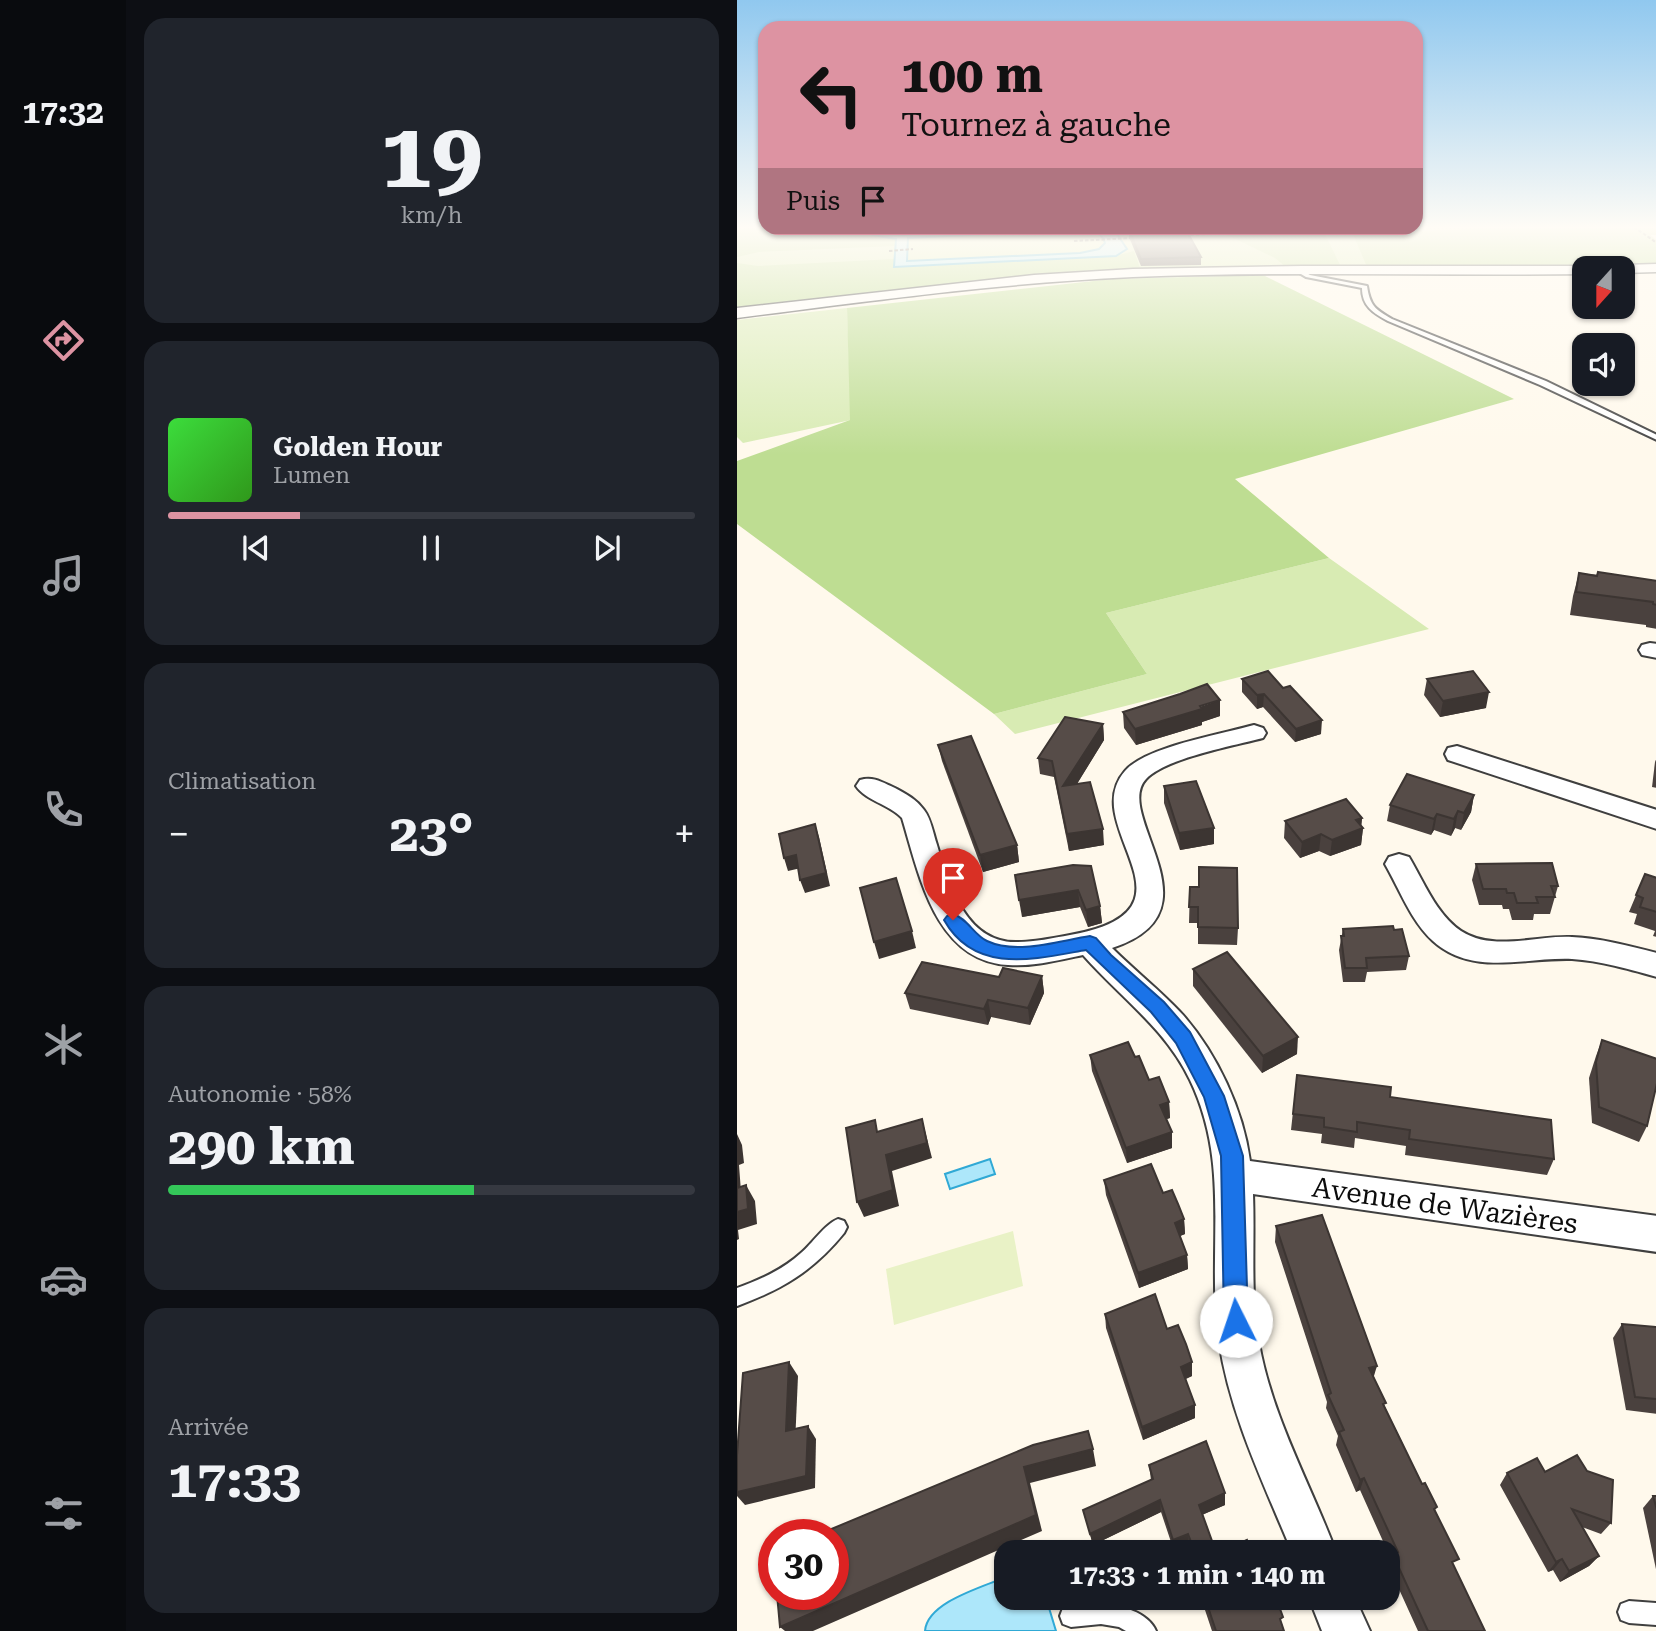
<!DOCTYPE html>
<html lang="fr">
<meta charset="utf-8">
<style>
body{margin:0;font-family:"Roboto Serif",serif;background:#20242c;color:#f1f3f6;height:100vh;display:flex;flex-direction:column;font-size:26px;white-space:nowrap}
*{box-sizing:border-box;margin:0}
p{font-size:23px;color:#9ea1a6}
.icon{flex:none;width:38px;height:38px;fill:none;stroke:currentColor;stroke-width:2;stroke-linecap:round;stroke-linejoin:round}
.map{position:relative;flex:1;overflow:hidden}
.drawer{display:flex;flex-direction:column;gap:18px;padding:18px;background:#0d0f14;width:611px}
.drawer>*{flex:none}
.guide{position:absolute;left:21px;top:21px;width:665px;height:214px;border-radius:21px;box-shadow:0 2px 5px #0004;background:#dd93a2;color:#111;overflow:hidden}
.needle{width:46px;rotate:201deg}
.fabs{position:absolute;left:835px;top:256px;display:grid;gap:14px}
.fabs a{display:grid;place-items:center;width:63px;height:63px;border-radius:14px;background:#171b24;box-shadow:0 2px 5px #0004;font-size:35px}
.speed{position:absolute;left:21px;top:1519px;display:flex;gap:14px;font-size:35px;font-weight:700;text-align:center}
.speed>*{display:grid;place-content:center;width:91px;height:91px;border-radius:50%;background:#171b24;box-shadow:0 2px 5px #0004;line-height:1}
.speed .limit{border:10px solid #d22;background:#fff;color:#111}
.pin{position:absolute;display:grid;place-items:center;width:60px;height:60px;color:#fff;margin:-72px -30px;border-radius:50% 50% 50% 0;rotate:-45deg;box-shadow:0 0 7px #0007}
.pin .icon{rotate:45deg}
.me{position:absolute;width:77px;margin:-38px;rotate:356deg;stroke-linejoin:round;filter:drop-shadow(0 0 5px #0008)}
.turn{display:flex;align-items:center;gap:24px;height:147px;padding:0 28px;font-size:32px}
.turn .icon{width:91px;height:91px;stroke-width:2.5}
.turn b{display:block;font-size:49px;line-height:60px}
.then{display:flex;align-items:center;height:66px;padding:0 28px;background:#0003;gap:14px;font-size:26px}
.big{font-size:52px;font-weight:700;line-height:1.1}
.drawer .tile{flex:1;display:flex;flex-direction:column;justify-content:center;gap:10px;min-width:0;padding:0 24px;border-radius:21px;background:#20242c}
.drawer .dial{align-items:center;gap:0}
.dial b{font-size:91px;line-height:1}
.song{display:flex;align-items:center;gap:21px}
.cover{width:84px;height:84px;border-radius:10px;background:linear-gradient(135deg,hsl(120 70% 55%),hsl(110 70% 35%))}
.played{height:7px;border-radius:4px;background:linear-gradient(90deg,#dd93a2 25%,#363941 25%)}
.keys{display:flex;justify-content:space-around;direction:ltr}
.heat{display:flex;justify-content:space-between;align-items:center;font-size:38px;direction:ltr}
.charge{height:10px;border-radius:5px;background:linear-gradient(90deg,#34c759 58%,#363941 0)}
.trip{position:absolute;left:257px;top:1540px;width:406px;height:70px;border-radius:21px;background:#171b24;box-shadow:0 2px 5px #0004;font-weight:700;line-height:70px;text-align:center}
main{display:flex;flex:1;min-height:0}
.tabs{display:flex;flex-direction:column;width:126px;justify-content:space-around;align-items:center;background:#090b0e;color:#9ea1a6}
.tabs .icon{width:49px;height:49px}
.tabs .selected{color:#dd93a2}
.tabs b{font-size:32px;color:#f1f3f6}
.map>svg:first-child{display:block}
.green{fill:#d8ebb3}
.forest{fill:#bedd92}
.pitch{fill:#e9f2c6}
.water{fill:#ade7fa;stroke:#30a9d5;stroke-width:2;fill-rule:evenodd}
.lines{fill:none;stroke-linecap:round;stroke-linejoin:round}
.service-casing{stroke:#3f3f3f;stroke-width:4}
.minor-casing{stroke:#3f3f3f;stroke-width:4}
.tertiary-casing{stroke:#3f3f3f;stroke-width:3}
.path{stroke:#2e2e2e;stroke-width:2;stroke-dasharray:3.5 2;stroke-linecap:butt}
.service{fill:#fff;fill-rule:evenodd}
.minor{fill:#fff;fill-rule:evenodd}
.tertiary{fill:#fff;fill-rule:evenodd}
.wall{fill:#4a413e}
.shaded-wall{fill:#3c3532}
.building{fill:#564c48;stroke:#3c3532;stroke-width:2}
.route{fill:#1a73e8;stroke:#114b97;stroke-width:2}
.labels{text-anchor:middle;stroke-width:7;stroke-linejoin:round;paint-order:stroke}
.near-street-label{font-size:28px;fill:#0c0c0c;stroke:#fff}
</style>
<main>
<nav class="tabs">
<b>17:32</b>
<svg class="icon selected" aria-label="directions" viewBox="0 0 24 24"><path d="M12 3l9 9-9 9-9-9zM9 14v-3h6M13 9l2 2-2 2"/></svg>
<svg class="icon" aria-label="music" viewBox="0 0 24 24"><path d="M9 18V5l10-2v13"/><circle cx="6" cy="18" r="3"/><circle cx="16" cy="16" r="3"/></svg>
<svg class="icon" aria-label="phone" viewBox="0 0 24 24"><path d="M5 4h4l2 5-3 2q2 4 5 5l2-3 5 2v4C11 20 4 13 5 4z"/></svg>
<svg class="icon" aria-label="climate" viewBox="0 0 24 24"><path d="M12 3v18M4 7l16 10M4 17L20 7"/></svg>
<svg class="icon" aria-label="car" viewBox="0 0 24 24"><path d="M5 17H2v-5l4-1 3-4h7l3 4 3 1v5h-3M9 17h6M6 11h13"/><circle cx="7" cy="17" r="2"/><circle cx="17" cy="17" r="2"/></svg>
<svg class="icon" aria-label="filters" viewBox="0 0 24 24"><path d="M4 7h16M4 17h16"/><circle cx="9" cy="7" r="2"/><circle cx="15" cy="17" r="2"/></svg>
</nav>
<section class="drawer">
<div class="tile dial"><b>19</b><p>km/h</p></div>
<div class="tile">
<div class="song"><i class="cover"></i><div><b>Golden Hour</b><p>Lumen</p></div></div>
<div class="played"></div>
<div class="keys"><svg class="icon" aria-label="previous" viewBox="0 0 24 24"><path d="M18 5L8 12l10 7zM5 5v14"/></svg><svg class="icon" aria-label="pause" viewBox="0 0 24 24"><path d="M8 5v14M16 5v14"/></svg><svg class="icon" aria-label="next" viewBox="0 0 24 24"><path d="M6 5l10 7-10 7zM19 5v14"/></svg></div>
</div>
<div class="tile"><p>Climatisation</p>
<div class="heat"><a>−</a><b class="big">23°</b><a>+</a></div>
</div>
<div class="tile"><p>Autonomie · 58%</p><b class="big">290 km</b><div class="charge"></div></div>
<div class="tile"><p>Arrivée</p><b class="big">17:33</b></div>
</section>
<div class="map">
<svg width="920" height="1631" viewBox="0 0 920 1631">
<rect width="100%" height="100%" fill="#fff9ec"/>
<g class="green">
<path d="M0 227H919V235H913L919 240 920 265 403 268 0 310Z"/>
<path d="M110 308 114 420 6 443 0 437V320Z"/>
<path d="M592 558 692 629 278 734 257 714 410 674 369 613Z"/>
</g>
<g class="forest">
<path d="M15 227 124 228 145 237 159 239 158 246 22 252 0 257V230Z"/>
<path d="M778 227H919V235H913L919 240V265L630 267 616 234Z"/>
<path d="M137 228H291L166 235 146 232Z"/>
<path d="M586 230 604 267H549L538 258 490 235Z"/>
<path d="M397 251 403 268 0 310V263L21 266 157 259V267L378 256Z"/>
<path d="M526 275 777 399 498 479 592 558 369 613 410 674 257 714 0 524V461L113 420 110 308 375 279Z"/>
</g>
<path class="pitch" d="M276 1231 286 1286 157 1325 149 1269Z"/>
<g class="water">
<path d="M124 228C138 227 150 234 166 235L304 228H376L390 249 379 256 157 267 159 239 136 235ZM332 230C345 229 364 228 368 243L362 249 343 253 170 261 171 238Z"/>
<path d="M253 1159 258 1174 213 1189 208 1174Z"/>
<path d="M269 1577 270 1598H309L319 1631H188C190 1602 246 1587 269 1577Z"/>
</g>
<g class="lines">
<g class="service-casing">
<g id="service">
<path d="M561 268 573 275 630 286C633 306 638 309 655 319L809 381 920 435V440L803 385 651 321C636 313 625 306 625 288L569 277 559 271Z"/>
<path d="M101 1219 107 1221 110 1227 107 1233C76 1271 46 1289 0 1306V1288C23 1280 45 1270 64 1253 75 1244 88 1224 101 1219Z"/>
<path d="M892 1601 920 1603V1625L892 1623 884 1620 881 1612 884 1604Z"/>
<path d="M364 1603C383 1605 411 1612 419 1631H389L382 1627 364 1624 334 1627 326 1624 323 1616 326 1608 334 1605Z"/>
</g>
</g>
<g class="minor-casing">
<g id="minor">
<path d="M913 643 920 644V658L905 655 902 650 905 645Z"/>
<path d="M517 725 526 728 529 733 526 738C496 746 429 758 409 779 375 815 487 912 375 948 398 971 424 991 446 1015 480 1054 506 1109 513 1161L920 1216V1252L516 1194C518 1243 513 1294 522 1343 535 1417 573 1483 599 1552H555C527 1484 493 1415 482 1341 469 1251 495 1167 453 1080 429 1029 383 997 346 955 322 960 296 967 271 965 198 961 182 874 165 818 152 804 129 801 119 786L123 780C136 776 145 782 158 788 169 794 179 799 187 810 194 819 196 833 200 845 212 885 229 944 281 942 298 942 316 938 333 935 474 910 339 827 388 771 408 747 485 734 517 725Z"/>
<path d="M720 746 920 810V829L711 760 708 754 711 748Z"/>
<path d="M662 854 672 857C687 882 699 914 724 931 756 952 800 935 835 937 863 938 892 946 920 953V977C892 969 864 961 835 959 788 957 736 977 696 941 674 921 663 890 648 864L652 857Z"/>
<path d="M572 1598H618L633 1631H585Z"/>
</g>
</g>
<g class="tertiary-casing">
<g id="tertiary">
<path d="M920 264V272L886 273V268H879L886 265Z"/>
<path d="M565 266H847L853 268H847V274C697 276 546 271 396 277 263 283 131 301 0 318V308L297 275 396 269Z"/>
</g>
</g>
<g class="path">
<path d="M897 227 920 243"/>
<path d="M299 228 300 232"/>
<path d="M462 228 474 233"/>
<path d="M448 235 613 228"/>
<path d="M337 241 397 238"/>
<path d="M152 251 176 249"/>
</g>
<use href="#service" class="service"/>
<use href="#minor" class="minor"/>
<use href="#tertiary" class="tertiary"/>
</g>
<g class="wall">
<path d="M392 230 464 257V265L404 266 392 237Z"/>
<path d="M842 573 920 581V629L909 627V625L833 615 836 596Z"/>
<path d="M505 679 584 734 558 742 526 707 520 709 505 692Z"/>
<path d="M690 679 749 708 703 717 687 695Z"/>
<path d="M386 712 483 716 465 722V725L399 745 387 728Z"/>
<path d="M366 724 367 740 340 784 367 845 332 851 317 777 303 774 301 758Z"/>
<path d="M201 745 280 845 282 862 246 872 205 761Z"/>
<path d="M920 757V788L915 787 918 762Z"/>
<path d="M427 786 477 828V844L443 850 427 803Z"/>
<path d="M737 795 734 812 724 830 718 828 714 836 697 830 694 835 650 821 653 805Z"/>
<path d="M625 818 624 826 626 828 624 845 593 856 582 851 563 858 547 838 548 821Z"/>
<path d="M739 864 821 886 813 914H797L796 920H775L772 909H766L765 905H742L735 880Z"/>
<path d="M336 865 363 906 365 923 351 927 343 907 285 917Z"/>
<path d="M908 874 920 878V937L916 936 918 931 897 924 900 914 892 912Z"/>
<path d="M453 887 501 928 500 945 461 944V923H452Z"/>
<path d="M606 929 657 930 672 956 669 970 630 972 628 982H606L602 950Z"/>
<path d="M456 969 560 1054 525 1073 456 986Z"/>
<path d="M305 976 307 993 293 1025 254 1017 251 1025 173 1009 168 993 262 977Z"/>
<path d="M865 1040 910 1126 902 1142 855 1123 852 1078 859 1056Z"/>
<path d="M353 1055 398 1057 412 1080 432 1102 433 1118 429 1119 435 1132V1148L390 1163 355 1071Z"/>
<path d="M560 1075 653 1097 817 1159 810 1175 668 1155 669 1146 618 1138 617 1148 584 1143 585 1134 554 1130Z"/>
<path d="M367 1180 426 1193 447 1219 448 1234 443 1236 450 1255 451 1269 402 1288 369 1195Z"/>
<path d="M539 1226 637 1377 648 1407 685 1484 700 1507 698 1510 717 1567 748 1631H681L651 1565 654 1559 623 1490 619 1492 599 1445 601 1436 589 1408 590 1402 538 1242Z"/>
<path d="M368 1314 430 1329 455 1362V1376L449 1379 458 1418 406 1440 369 1328Z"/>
<path d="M885 1324 920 1327V1414L889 1410 876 1338Z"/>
<path d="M412 1465 488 1493V1505L465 1515 479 1552H454L452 1544 437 1551 424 1512 356 1545 346 1510 414 1480Z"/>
<path d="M808 1472 874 1523 864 1534 845 1527 862 1556 852 1566 823 1582 816 1570 811 1572 763 1485 770 1473Z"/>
<path d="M916 1496H920V1574L906 1508Z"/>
<path d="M467 1598 545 1624 547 1631H475L467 1607Z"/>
</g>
<g class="shaded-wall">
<path d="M752 692 749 708 703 717 706 701Z"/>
<path d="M527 694 526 707 520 709V695Z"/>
<path d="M483 700V716L465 722V725L399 745 398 729Z"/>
<path d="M585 720 584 734 558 742 559 729Z"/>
<path d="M366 724 367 740 328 803 326 786Z"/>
<path d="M737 795 734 812 724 830 727 813Z"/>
<path d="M721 811 718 828 714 836 717 819Z"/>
<path d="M700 814 697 830 694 835 697 819Z"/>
<path d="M625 818 624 829 626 828 624 845 593 856 595 840 619 820Z"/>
<path d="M78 824 82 837 93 886 68 893 63 880Z"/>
<path d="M477 828V844L443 850 442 833Z"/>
<path d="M366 829 367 845 332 851 330 834Z"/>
<path d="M584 834 582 851 563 858 565 842Z"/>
<path d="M280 845 282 862 246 872 243 855Z"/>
<path d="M59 855 64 868 51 871 47 858Z"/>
<path d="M341 890 343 907 285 917 282 900Z"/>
<path d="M363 906 365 923 351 927 349 910Z"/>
<path d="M175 931 179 948 142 959 137 942Z"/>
<path d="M305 976 307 993 293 1025 291 1008Z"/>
<path d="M251 1000 254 1017 251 1025 247 1009Z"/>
<path d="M561 1037 560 1054 525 1073 526 1056Z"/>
<path d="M432 1102 433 1118 424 1121 423 1105Z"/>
<path d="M185 1119 195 1158 155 1171 162 1206 127 1217 120 1202 149 1155Z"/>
<path d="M435 1132V1148L390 1163 389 1148Z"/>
<path d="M0 1134 5 1145 7 1163 2 1165 5 1205 0 1196Z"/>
<path d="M9 1185 18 1201 20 1224 1 1230 2 1239 0 1240V1212Z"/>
<path d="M447 1219 448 1234 438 1238V1223Z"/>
<path d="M450 1255 451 1269 402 1288 401 1273Z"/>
<path d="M52 1362 61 1376 58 1444 49 1431Z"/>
<path d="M455 1362V1376L445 1380 444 1367Z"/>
<path d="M640 1366 636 1379 632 1368Z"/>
<path d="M458 1405V1418L406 1440 405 1427Z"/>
<path d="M71 1426 79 1439 78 1488 8 1505 0 1496V1492Z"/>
<path d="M356 1449 359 1466 293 1483 305 1531 76 1631H48L43 1627 287 1467Z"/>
<path d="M627 1478 623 1490 619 1492 623 1480Z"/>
<path d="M488 1493V1505L462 1516V1505Z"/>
<path d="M423 1500 424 1512 356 1545 353 1534Z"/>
<path d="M451 1534 452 1544 437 1551 436 1540Z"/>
<path d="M862 1556 852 1566 823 1582 832 1571Z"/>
<path d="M825 1559 816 1570 811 1572 819 1562Z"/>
</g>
<g class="building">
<path d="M405 228H448L464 257 404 259 392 230Z"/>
<path d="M861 572 920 581V605L916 604V602L839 592 842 573 860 576Z"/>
<path d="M531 671 546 688 553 686 585 720 559 729 527 694 520 695 505 679Z"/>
<path d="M736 671 752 692 706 701 690 679Z"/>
<path d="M470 684 483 700 463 706 465 709 398 729 386 712 443 694Z"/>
<path d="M328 717 366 724 326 786 353 782 366 829 330 834 315 761 301 758Z"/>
<path d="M234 736 280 845 243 855 201 745Z"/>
<path d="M670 774 737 795 727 813 721 811 717 819 700 814 697 819 653 805Z"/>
<path d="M459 781 477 828 442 833 427 786Z"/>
<path d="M609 799 625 818 619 820 626 828 595 840 584 834 565 842 548 821Z"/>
<path d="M78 824 89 873 63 880 59 855 47 858 42 834Z"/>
<path d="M815 863 821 886H814L818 897H799L801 903H780L777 893H770L769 889H746L739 864Z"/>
<path d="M336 865 354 866 363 906 349 910 341 890 282 900 278 875Z"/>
<path d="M462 867 500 868 501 928 461 927V907H452L453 887H462Z"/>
<path d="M908 874 920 878V912L903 907 906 898 899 895Z"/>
<path d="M159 878 175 931 137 942 123 888Z"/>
<path d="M656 926 657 930 665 929 672 956 629 958 630 968H608L604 936H607L606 929Z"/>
<path d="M490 952 561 1037 526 1056 456 969Z"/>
<path d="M185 962 262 977 266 968 305 976 291 1008 251 1000 247 1009 168 993Z"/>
<path d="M865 1040 920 1059V1083L910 1126 862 1107 859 1062Z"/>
<path d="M391 1042 398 1057 402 1056 412 1080 422 1077 432 1102 423 1105 435 1132 389 1148 353 1055Z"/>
<path d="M560 1075 654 1087 653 1097 814 1120 817 1159 672 1139 673 1130 620 1122V1132L587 1127V1118L556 1114Z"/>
<path d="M185 1119 190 1143 149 1155 156 1190 120 1202 109 1128 138 1120 140 1132Z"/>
<path d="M414 1164 426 1193 435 1190 441 1204 447 1219 438 1223 450 1255 401 1273 367 1180Z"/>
<path d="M9 1185 11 1209 0 1212V1188Z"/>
<path d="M585 1215 640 1366 632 1368 649 1403 646 1404 685 1484 688 1483 700 1507 697 1509 722 1559 715 1562 748 1631H691L656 1555 661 1552 627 1478 623 1480 602 1432 607 1430 591 1395 594 1393 539 1226Z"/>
<path d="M418 1294 430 1329 441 1325 449 1344 455 1362 444 1367 458 1405 405 1427 368 1314Z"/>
<path d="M885 1324 920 1327V1399L898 1397Z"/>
<path d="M52 1362 49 1431 71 1426 69 1476 0 1492V1455L6 1373Z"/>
<path d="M351 1431 356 1449 287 1467 299 1515 43 1627 40 1594H96V1535H80L296 1445Z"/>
<path d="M469 1441 488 1493 462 1505 479 1552H458L451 1534 436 1540 423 1500 353 1534 346 1510 416 1479 412 1465Z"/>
<path d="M840 1455 850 1471 876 1480 874 1523 835 1509 862 1556 832 1571 825 1559 819 1562 770 1473 800 1458 808 1472Z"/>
<path d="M916 1496H920V1510Z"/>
<path d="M510 1540 514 1552H484Z"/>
<path d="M468 1598H539L546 1617 543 1619 547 1631H479Z"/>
</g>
<linearGradient id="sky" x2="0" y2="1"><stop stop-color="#90c8ef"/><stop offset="0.5" stop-color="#fffcf6"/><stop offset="1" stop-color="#fffcf6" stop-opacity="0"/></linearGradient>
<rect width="920" height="455" fill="url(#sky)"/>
<path class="route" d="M216 914C230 918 237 935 250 941 280 955 321 941 353 936L359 938 374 955 427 1002 453 1032 487 1096 506 1156 511 1321 507 1329 499 1333 490 1329 487 1321 484 1156 467 1097 439 1043 414 1012 349 950C298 959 238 975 207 920L210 916Z"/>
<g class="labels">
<g class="near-street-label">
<text transform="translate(708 1205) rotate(8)" y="10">Avenue de Wazières</text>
</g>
</g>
</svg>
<div class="fabs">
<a><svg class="needle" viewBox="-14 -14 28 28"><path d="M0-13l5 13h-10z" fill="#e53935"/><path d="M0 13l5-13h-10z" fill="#9ea1a6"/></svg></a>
<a><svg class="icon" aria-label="sound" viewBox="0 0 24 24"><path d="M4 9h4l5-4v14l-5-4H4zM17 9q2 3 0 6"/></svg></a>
</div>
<div class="speed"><div class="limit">30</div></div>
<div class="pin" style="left:216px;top:920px;background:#d93025"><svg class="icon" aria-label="arrive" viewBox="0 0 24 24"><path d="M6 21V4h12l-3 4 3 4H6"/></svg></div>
<svg class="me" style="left:499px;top:1321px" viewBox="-20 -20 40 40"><circle r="19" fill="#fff"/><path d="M0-13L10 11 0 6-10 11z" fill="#1a73e8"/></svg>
<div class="trip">17:33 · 1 min · 140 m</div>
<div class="guide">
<div class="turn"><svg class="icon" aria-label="left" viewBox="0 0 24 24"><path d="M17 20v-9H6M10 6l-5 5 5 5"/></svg><div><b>100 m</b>Tournez à gauche</div></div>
<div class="then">Puis<svg class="icon" aria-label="arrive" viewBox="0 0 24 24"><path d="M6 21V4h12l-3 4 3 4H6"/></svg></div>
</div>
</div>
</main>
